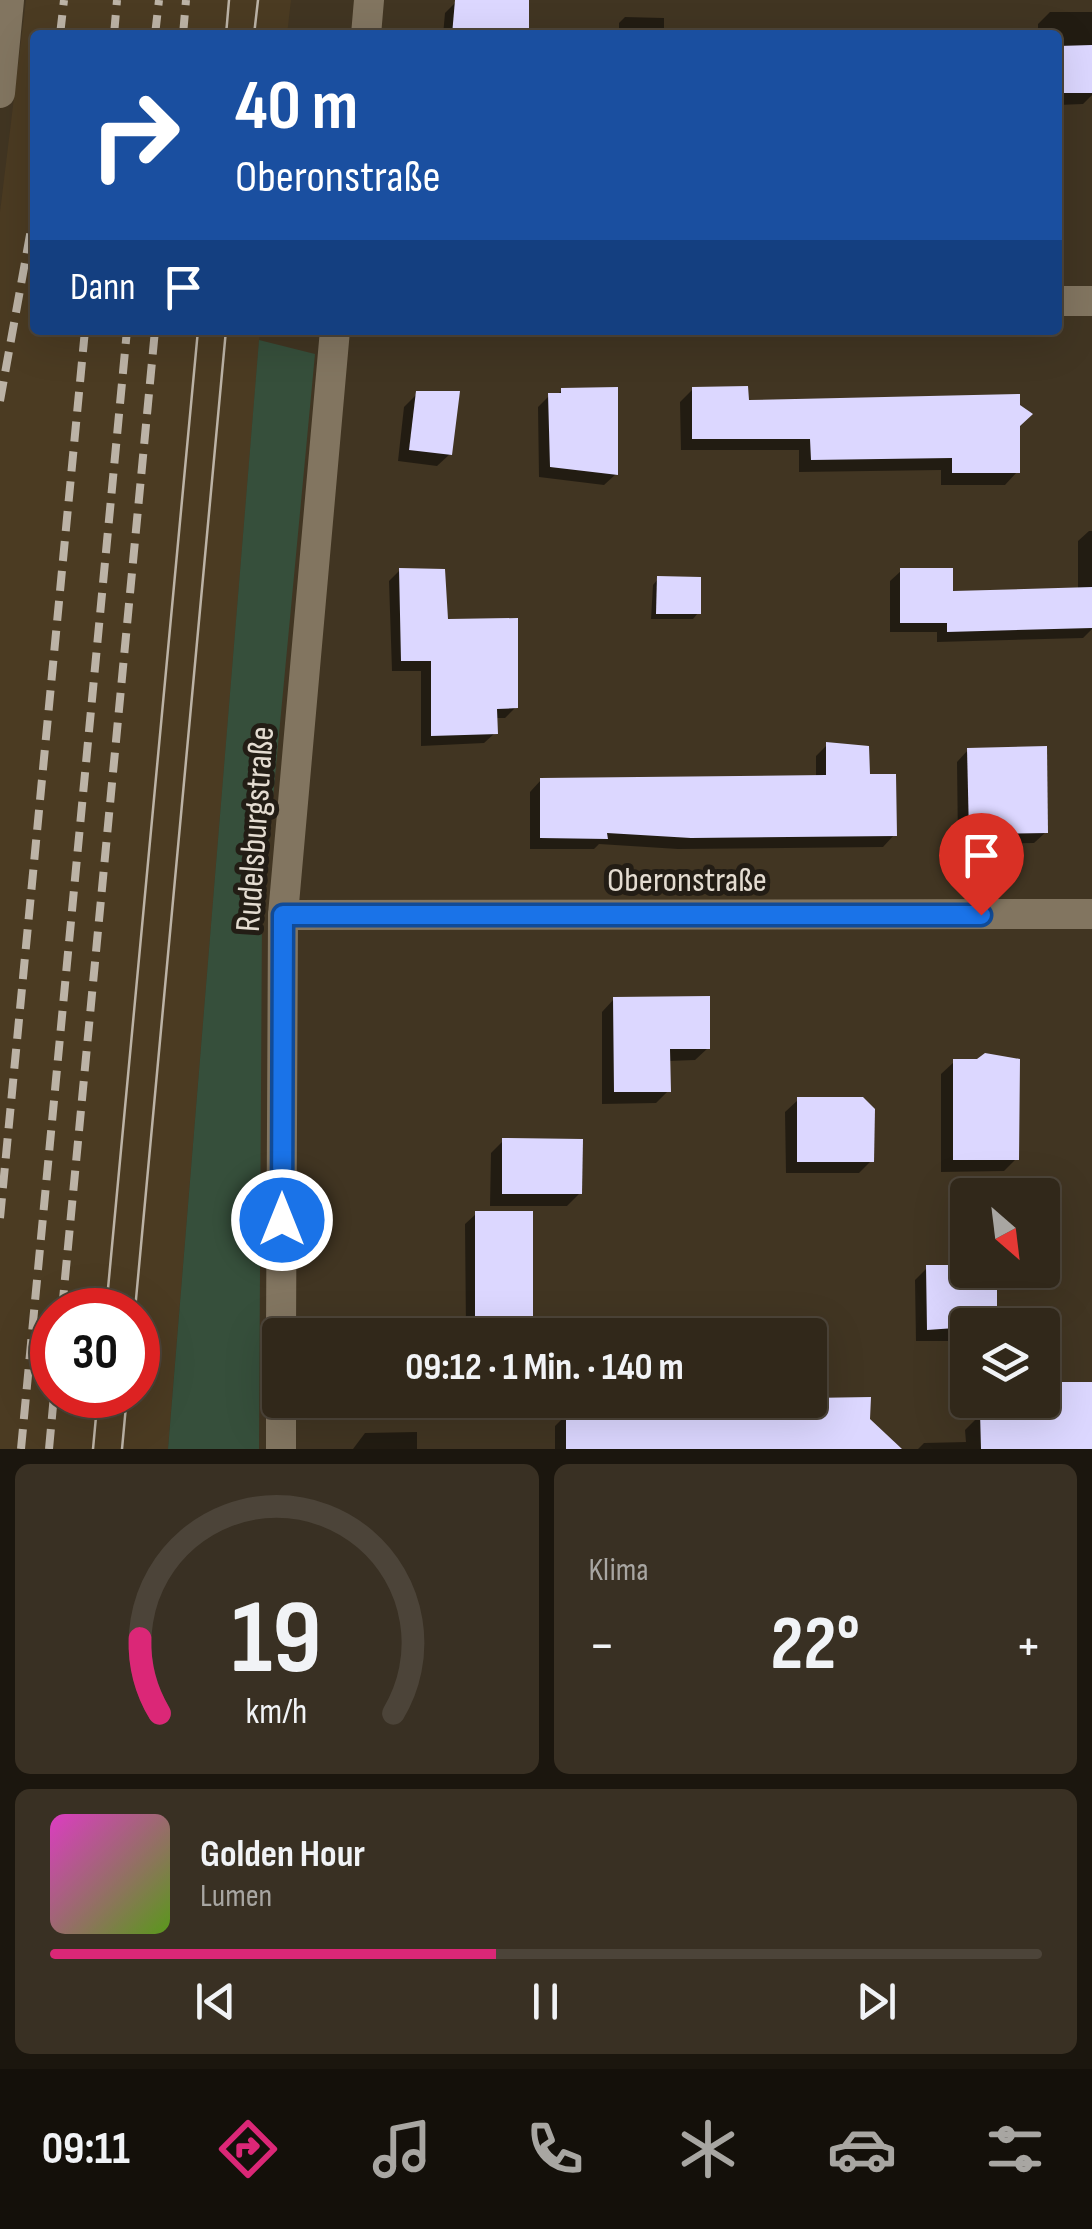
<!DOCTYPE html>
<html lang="de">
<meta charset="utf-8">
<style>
body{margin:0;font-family:"Sofia Sans Condensed",sans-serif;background:#393023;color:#f1f3f6;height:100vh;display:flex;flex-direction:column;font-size:38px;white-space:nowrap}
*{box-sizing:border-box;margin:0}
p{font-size:32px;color:#a8a6a2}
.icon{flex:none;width:55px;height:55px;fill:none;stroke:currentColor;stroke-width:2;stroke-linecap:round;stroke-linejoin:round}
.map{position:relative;height:1449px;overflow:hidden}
.side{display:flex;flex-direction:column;gap:15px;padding:15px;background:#1b160e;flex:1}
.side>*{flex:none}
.banner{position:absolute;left:30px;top:30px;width:1032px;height:305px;border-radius:10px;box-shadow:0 10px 40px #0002,0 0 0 2px #4c4439;background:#1a4fa0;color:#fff;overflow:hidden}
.needle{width:65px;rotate:152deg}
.controls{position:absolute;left:950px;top:1178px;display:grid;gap:20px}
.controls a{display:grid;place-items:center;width:110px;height:110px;border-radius:10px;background:#31281a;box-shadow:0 10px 40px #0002,0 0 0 2px #4c4439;font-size:50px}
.speed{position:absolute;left:30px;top:1288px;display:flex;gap:20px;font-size:50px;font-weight:700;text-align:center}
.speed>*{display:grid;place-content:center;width:130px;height:130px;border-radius:50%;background:#31281a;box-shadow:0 10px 40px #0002,0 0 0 2px #4c4439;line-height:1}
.speed .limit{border:15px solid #d22;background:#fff;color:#111}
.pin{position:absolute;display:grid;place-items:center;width:85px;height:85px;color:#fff;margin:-102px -42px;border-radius:50% 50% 50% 0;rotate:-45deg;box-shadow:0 0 10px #0007}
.pin .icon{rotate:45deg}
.me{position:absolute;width:110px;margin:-55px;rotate:0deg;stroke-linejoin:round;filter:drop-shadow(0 0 8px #0008)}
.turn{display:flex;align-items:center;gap:35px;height:210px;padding:0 40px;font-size:45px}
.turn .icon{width:130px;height:130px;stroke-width:2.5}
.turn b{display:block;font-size:70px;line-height:85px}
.then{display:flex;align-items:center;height:95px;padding:0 40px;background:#0003;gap:20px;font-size:38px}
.big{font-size:75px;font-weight:700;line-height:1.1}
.side .card{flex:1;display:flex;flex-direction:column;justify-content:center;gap:15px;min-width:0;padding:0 35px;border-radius:15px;background:#393023}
.side .dial{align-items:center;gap:0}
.dial svg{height:260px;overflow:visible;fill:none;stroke:#4c4439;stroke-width:7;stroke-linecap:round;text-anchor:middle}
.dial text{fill:#f1f3f6;stroke:none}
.song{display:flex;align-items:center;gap:30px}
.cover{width:120px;height:120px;border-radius:15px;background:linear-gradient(135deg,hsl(310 70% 55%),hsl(90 70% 35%))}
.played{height:10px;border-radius:5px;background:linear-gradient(90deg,#db2777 45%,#4c4439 45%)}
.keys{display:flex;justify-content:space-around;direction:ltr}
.heat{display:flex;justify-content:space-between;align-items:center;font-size:55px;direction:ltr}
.side .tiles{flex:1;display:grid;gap:15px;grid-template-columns:1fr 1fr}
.card:last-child{grid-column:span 2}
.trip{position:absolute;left:262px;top:1318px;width:565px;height:100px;border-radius:10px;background:#31281a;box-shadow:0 10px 40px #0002,0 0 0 2px #4c4439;font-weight:700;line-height:100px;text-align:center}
.tabs{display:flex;height:160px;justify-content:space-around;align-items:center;background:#14100a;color:#a8a6a2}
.tabs .icon{width:70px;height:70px}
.tabs .active{color:#db2777}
.tabs b{font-size:45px;color:#f1f3f6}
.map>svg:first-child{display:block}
.built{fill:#4b3b22;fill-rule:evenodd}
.green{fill:#364f3b}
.shadow{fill:#0007}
.building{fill:#dcd7ff}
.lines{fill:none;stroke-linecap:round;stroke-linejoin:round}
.minor{stroke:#827560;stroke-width:30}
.tram{stroke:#bcb3a6;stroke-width:2.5}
.rail{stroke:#bcb3a6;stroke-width:8;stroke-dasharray:20 10;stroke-linecap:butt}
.route-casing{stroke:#114b97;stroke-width:25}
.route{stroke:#1a73e8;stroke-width:18}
.labels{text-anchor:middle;stroke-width:10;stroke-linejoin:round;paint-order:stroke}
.street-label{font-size:35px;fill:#e4dcd1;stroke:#231d15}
</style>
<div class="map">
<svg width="1092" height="1449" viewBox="0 0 1092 1449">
<rect width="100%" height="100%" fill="#413522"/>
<path class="built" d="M26 0H291L287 35H35V330H260L168 1449H0V212ZM52 1310H138V1395H52Z"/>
<path class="green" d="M259 340 315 354 262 914 259 1449H168Z"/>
<g class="shadow">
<path d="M456 2 527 35H443L445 13Z"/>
<path d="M1050 12H1092V95L1083 104 1058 105V35H1038V24Z"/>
<path d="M625 17 664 18V35H619V23Z"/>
<path d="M693 389 746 402 1017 426V472L1005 485H941V470L799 472V450H681L680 402Z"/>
<path d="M562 390 616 474 604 485 539 477 538 407 549 396 557 395Z"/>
<path d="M417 394 450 454 437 466 398 461 404 407Z"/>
<path d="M1089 531H1092V629L1083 638 937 642V632H890V581L901 571 950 594 1078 590V541Z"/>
<path d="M400 570 516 707 505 718H495V733L484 743 421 746V671H392L389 581Z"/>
<path d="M658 579 698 613 693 619H651L653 585Z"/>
<path d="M827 745 868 777 894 835 883 847 678 849 599 844 594 849H530V792L541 780 816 777V756Z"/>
<path d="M968 750 1046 832 1034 843 958 844 957 762Z"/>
<path d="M614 999 708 1048 695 1060 668 1061V1091L656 1103 602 1104V1012Z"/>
<path d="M954 1062 1016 1159 1004 1171 941 1172V1074Z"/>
<path d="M798 1100 872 1160 859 1173H786L785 1112Z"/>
<path d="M503 1141 580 1193 567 1206H490L491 1153Z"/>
<path d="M476 1214 531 1335H490V1330H466L465 1224Z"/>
<path d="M927 1268 994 1270 968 1325V1341H916L915 1280Z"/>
<path d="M1046 1384 1092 1385V1449H918L924 1443 966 1442 965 1430 981 1414 1030 1412V1400H1042Z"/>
<path d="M664 1400H796L868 1420 898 1449H555V1426L567 1414H664Z"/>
<path d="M417 1432V1449H353L365 1433Z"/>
</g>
<g class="building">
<path d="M455 0H529V35H452Z"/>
<path d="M1092 45V93H1058V46Z"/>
<path d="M748 386 749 400 1020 394V405L1033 414 1020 426V473H952V458L811 460 810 439H692V387Z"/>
<path d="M618 387V475L550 467 548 393H561V388Z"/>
<path d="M416 391H460L452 455 409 450Z"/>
<path d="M399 568 445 569 448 619 518 618V708L497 709 498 734 431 736V661H401Z"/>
<path d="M900 568H953V591L1092 587V628L947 632V623H900Z"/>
<path d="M657 576 701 577V614H656Z"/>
<path d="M826 742 869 746 870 774H896L897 836 691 838 607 833 608 839 540 838V778L826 775Z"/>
<path d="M1047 746 1048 833 969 834 967 748Z"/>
<path d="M710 996V1049H670L671 1092H614L613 997Z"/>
<path d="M985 1053 1020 1059 1019 1160H953V1059H977Z"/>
<path d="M797 1097H863L875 1109 874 1162H797Z"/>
<path d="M502 1138 583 1139 582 1194H502Z"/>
<path d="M475 1211H533V1335H499V1320L475 1321Z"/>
<path d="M926 1265H968V1270H997V1325L927 1330Z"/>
<path d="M1045 1382H1092V1449H981L980 1412 1044 1409Z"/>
<path d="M871 1397 870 1419 902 1449H566V1412L675 1411V1400Z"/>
</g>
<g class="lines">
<g class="minor">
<path d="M366 35 369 0"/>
<path d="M0 93 9 0"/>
<path d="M1058 301H1092"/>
<path d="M283 915 1092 914"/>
<path d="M281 1335 283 915 335 330"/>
<path d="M281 1449V1400"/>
</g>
<g class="tram">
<path d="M226 35 229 0"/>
<path d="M254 35 258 0"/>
<path d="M106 1310 198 330"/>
<path d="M135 1310 226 330"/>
<path d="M93 1449 98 1395"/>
<path d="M122 1449 127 1395"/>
</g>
<g class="rail">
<path d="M60 35 64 0"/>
<path d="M114 35 117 0"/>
<path d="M155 35 159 0"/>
<path d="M183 35 186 0"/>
<path d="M0 401 35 207"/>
<path d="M0 1218 85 330"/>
<path d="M62 1310 155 330"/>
<path d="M21 1449 127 330"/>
<path d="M49 1449 54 1395"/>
</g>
</g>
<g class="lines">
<g class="route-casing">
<path id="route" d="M282 1220 283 915H981"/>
</g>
<use href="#route" class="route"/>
</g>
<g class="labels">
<g class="street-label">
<text transform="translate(254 829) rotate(-86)" y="12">Rudelsburgstraße</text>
<text x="687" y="891">Oberonstraße</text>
</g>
</g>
</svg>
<div class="controls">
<a><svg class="needle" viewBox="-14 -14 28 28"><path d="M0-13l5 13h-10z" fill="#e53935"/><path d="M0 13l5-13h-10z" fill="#a8a6a2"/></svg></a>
<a><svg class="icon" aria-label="layers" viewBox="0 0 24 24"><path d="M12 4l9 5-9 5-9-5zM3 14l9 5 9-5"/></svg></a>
</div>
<div class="speed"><div class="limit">30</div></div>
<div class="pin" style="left:981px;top:915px;background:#d93025"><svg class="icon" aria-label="arrive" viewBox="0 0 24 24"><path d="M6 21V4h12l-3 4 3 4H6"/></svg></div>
<svg class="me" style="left:282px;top:1220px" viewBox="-20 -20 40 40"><circle r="17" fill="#1a73e8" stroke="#fff" stroke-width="3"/><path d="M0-11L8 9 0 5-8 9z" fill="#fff"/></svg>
<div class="trip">09:12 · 1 Min. · 140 m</div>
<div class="banner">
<div class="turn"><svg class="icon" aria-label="right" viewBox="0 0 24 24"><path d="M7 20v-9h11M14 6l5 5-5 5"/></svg><div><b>40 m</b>Oberonstraße</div></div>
<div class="then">Dann<svg class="icon" aria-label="arrive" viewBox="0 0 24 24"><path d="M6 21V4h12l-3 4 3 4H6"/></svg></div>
</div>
</div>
<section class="side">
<div class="tiles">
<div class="card dial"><svg viewBox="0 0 100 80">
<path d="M14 69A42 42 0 1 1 86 69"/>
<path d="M14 69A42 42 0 0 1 8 46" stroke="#db2777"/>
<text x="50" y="56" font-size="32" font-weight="700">19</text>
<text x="50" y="72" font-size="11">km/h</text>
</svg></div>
<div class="card"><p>Klima</p>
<div class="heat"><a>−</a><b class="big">22°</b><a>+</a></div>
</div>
<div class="card">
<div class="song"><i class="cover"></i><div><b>Golden Hour</b><p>Lumen</p></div></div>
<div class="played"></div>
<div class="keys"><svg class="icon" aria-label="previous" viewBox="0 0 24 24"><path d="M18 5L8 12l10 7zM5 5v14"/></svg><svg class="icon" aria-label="pause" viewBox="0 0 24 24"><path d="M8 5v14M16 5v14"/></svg><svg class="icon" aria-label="next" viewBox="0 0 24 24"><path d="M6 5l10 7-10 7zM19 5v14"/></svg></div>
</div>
</div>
</section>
<nav class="tabs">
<b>09:11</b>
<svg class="icon active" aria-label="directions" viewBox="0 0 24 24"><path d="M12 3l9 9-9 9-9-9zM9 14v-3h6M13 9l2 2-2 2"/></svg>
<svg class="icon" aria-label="music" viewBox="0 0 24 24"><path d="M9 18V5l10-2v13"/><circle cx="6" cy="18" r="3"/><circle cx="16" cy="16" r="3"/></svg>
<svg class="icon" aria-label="phone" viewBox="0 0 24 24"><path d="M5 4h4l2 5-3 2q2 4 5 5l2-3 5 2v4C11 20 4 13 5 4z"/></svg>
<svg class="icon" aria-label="climate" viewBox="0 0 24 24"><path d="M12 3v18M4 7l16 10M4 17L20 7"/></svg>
<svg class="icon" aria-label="car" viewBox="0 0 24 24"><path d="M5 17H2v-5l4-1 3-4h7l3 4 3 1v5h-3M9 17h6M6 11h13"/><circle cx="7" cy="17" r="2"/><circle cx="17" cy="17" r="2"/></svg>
<svg class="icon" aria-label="filters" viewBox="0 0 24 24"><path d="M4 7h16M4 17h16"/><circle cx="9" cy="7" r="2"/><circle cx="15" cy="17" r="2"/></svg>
</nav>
